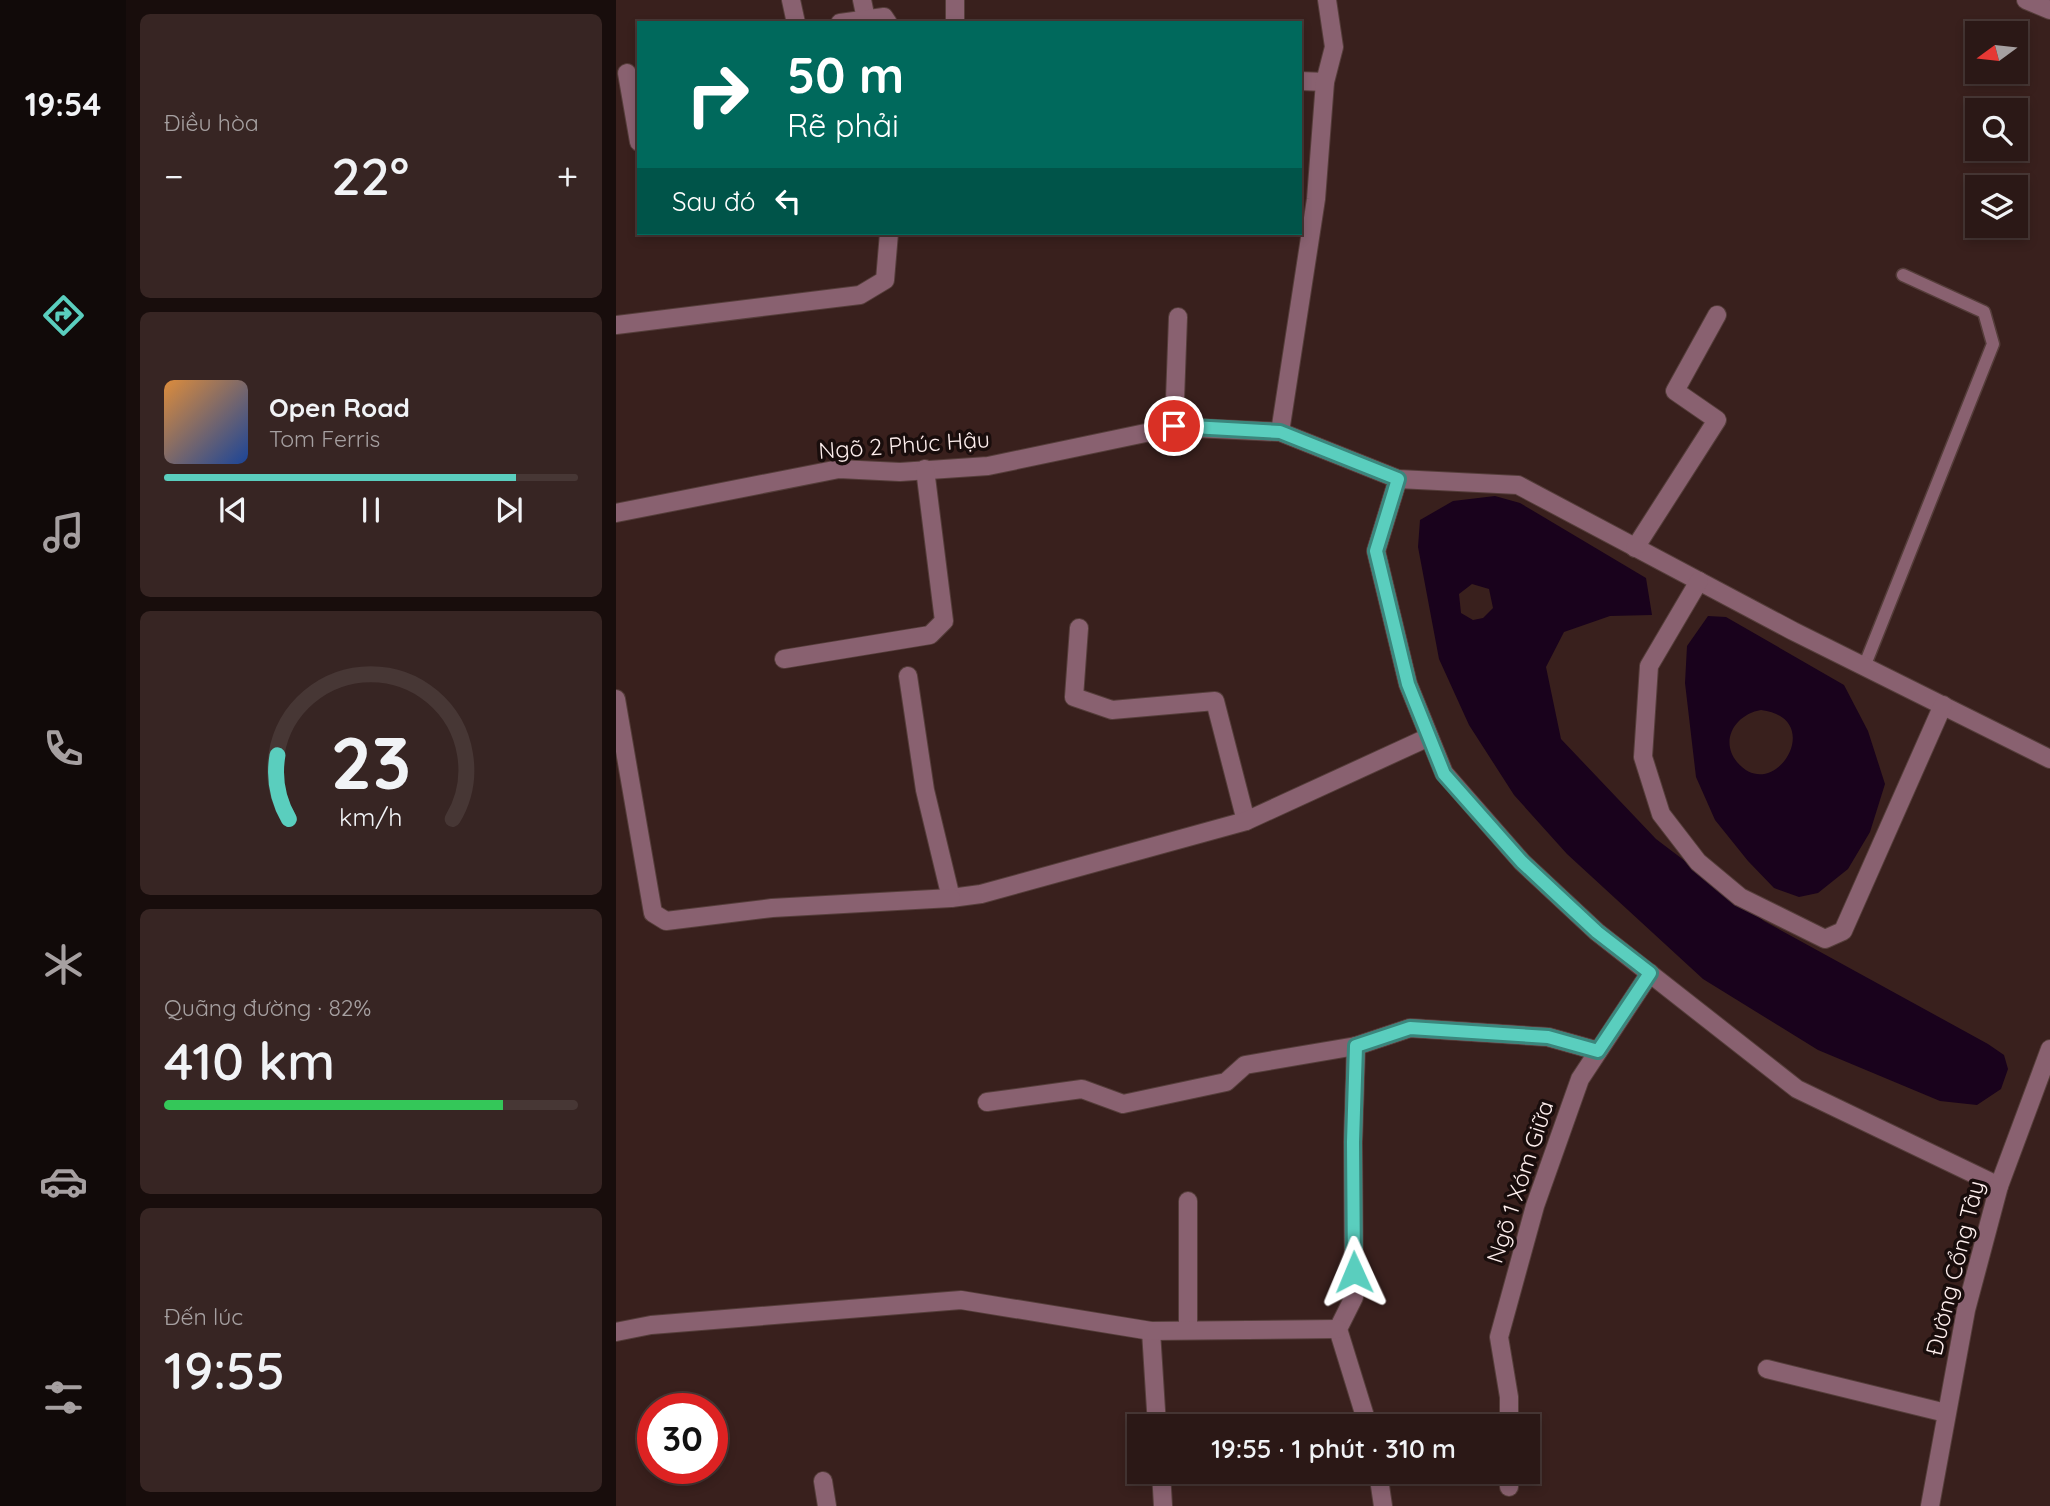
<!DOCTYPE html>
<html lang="vi">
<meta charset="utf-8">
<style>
body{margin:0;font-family:Quicksand,sans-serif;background:#372523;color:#f1f3f6;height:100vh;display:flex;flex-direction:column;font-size:26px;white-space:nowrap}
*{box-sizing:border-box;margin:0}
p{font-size:23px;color:#a6a0a1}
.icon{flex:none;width:38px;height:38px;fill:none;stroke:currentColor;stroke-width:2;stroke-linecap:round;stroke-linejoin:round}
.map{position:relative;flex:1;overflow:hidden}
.drawer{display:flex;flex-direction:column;gap:14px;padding:14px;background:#180d0c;width:490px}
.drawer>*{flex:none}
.guide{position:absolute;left:21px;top:21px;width:665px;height:214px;border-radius:0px;box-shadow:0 4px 10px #0003,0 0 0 2px #473735;background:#00695c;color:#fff;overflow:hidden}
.needle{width:46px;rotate:255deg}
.tools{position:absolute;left:1349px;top:21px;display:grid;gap:14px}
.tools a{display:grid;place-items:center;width:63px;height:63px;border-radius:0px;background:#2b1816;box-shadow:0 4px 10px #0003,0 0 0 2px #473735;font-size:35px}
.speed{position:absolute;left:21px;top:1393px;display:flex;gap:14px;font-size:35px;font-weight:700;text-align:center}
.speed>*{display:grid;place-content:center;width:91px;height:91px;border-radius:50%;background:#2b1816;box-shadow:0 4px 10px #0003,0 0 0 2px #473735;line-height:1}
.speed .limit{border:10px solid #d22;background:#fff;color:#111}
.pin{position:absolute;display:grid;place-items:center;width:60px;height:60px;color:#fff;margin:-30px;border:4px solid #fff;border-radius:50%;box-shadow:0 2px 7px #0007}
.me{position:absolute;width:77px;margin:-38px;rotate:359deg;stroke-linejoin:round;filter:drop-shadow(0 0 5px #0008)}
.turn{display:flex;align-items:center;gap:24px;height:147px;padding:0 35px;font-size:32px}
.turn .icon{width:91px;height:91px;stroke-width:2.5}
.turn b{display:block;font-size:49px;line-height:60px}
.then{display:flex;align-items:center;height:66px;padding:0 35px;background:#0003;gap:14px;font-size:26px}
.big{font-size:52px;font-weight:600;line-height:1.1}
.drawer .tile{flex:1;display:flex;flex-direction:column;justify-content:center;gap:10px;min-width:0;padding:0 24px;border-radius:10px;background:#372523}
.drawer .dial{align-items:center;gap:0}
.dial svg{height:182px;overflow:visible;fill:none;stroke:#473735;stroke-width:7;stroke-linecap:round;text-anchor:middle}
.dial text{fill:#f1f3f6;stroke:none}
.song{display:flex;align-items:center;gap:21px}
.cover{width:84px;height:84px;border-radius:10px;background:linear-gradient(135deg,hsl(30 70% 55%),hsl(220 70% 35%))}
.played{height:7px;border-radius:4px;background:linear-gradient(90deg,#5acebe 85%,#473735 85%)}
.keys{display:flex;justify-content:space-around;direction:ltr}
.heat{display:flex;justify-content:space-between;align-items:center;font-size:38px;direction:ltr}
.charge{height:10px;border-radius:5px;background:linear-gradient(90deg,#34c759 82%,#473735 0)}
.trip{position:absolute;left:511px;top:1414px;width:413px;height:70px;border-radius:0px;background:#2b1816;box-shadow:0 4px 10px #0003,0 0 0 2px #473735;font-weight:600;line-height:70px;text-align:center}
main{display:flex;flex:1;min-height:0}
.dock{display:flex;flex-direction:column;width:126px;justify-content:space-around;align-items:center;background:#110a09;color:#a6a0a1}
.dock .icon{width:49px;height:49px}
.dock .selected{color:#5acebe}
.dock b{font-size:32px;color:#f1f3f6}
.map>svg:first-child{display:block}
.water{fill:#19021c;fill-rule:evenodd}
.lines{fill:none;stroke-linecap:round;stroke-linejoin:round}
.lane-casing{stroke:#553d3a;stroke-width:15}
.street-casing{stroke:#553d3a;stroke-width:20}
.lane{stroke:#896170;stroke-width:12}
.street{stroke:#896170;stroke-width:18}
.route-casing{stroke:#3a867c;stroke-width:18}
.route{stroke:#5acebe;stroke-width:12}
.labels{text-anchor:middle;stroke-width:7;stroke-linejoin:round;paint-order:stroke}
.street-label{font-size:23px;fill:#feefee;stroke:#190d0c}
</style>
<main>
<nav class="dock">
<b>19:54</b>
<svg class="icon selected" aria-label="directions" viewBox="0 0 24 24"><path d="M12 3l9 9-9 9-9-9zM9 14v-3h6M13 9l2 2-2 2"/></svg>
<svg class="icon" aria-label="music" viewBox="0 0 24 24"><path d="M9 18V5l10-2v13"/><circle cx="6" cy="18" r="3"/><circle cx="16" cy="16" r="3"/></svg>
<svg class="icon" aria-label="phone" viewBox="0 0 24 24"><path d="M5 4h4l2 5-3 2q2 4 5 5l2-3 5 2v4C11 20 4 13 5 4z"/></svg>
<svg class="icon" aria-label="climate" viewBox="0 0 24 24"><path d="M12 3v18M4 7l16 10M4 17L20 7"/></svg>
<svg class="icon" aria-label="car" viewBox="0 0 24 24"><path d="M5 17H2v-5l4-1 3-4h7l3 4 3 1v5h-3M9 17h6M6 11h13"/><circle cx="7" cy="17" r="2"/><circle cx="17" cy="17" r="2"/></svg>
<svg class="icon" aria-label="filters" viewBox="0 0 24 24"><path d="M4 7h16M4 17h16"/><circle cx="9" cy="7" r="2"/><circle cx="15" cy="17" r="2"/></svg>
</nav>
<section class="drawer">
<div class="tile"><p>Điều hòa</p>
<div class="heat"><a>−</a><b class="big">22°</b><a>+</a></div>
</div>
<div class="tile">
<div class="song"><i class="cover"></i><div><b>Open Road</b><p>Tom Ferris</p></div></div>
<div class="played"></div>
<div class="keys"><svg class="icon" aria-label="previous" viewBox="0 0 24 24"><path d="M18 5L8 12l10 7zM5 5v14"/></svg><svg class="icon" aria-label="pause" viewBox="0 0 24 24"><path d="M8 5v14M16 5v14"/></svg><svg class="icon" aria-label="next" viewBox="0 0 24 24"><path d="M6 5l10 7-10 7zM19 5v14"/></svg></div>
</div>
<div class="tile dial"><svg viewBox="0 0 100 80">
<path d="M14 69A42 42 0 1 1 86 69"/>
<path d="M14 69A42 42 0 0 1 9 41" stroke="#5acebe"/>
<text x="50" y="56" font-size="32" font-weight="700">23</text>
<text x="50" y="72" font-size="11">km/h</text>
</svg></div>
<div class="tile"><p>Quãng đường · 82%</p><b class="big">410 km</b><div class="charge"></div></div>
<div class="tile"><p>Đến lúc</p><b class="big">19:55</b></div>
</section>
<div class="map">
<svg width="1434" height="1506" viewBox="0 0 1434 1506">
<rect width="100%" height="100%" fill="#39201d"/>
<g class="water">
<path d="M879 496 904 503 1030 578 1036 615 994 616 948 632 930 667 945 739 1040 839 1148 921 1372 1044 1388 1055 1392 1069 1385 1089 1361 1105 1324 1101 1202 1050 1087 979 951 854 898 795 853 725 823 659 802 547 804 520 837 501ZM856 584 873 589 877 608 867 618 857 620 845 613 843 594Z"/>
<path d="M1092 616 1110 617 1228 685 1252 731 1269 784 1254 832 1232 869 1202 893 1183 897 1158 888 1132 861 1099 820 1080 777 1069 683 1071 646ZM1145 710C1212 718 1158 806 1121 762 1103 740 1120 714 1145 710Z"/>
</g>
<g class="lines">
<g class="lane-casing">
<path id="lane" d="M1248 667 1377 344 1368 312 1287 275"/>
</g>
<g class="street-casing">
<g id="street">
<path d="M175 0 180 23"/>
<path d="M246 0 250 19"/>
<path d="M339 0V23"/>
<path d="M1410 0 1434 10"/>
<path d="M224 23 268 17 272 23"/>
<path d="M11 73 23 142"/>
<path d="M684 81 709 82"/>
<path d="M0 325 244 295 269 280 273 233"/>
<path d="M558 427 562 317"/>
<path d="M664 432 700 199 709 82 718 47 711 0"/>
<path d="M782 479 760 551 792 684 828 773 906 862 981 932 1181 1089 1383 1186"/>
<path d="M0 513 223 469 284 472 372 466 558 427 664 432 782 479 902 485 1177 631 1434 759"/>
<path d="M1019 548 1101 420 1059 391 1101 315"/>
<path d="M1083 581 1033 666 1027 757 1045 814 1082 862 1124 897 1209 939 1227 931 1327 705"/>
<path d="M463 628 458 697 496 710 599 701 630 821"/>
<path d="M168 659 314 635 328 621 309 469"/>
<path d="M292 676 309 790 335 898 365 894 630 821 813 737"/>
<path d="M0 699 37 913 50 921 156 908 335 898"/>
<path d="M740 1046 737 1142 738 1297 722 1329 752 1426"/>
<path d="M371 1102 466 1089 507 1104 610 1082 629 1065 740 1046 794 1028 932 1037 982 1051"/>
<path d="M572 1330V1201"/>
<path d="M535 1331 541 1426"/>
<path d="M0 1332 35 1325 345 1300 535 1331 722 1329"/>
<path d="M1151 1369 1330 1413"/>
<path d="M893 1426V1397L883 1337 919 1206 964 1079 1034 973"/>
<path d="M545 1472 547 1506"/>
<path d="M762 1472 767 1506"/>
<path d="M207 1481 211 1506"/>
<path d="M893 1487V1472"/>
<path d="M1314 1506 1350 1310 1383 1186 1434 1049"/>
</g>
</g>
<use href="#lane" class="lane"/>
<use href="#street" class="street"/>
</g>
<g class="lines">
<g class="route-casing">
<path id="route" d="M558 426 664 432 782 479 760 551 792 684 828 774 906 862 981 932 1034 973 982 1051 932 1037 794 1028 740 1046 737 1142 738 1272"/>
</g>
<use href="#route" class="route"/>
</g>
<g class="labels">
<g class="street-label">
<text transform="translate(288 445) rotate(-4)" y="8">Ngõ 2 Phúc Hậu</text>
<text transform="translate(904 1182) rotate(-72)" y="8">Ngõ 1 Xóm Giữa</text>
<text transform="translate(1339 1268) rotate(-76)" y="8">Đường Cổng Tây</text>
</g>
</g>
</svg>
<div class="tools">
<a><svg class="needle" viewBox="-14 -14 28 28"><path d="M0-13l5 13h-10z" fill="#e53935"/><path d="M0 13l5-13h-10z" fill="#a6a0a1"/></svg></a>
<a><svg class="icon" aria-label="search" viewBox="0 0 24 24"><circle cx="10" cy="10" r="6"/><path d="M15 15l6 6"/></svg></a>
<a><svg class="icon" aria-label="layers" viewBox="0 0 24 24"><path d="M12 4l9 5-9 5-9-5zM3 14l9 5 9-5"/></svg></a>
</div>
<div class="speed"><div class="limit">30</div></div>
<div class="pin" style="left:558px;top:426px;background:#d93025"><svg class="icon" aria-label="arrive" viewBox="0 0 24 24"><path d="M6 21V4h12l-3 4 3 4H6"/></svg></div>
<svg class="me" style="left:738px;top:1272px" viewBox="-20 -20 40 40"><path d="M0-17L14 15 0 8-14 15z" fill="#5acebe" stroke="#fff" stroke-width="4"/></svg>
<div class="trip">19:55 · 1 phút · 310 m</div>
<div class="guide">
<div class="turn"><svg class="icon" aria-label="right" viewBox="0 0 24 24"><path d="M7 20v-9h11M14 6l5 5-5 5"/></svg><div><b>50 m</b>Rẽ phải</div></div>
<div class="then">Sau đó<svg class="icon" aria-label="left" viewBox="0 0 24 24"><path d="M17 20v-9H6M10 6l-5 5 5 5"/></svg></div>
</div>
</div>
</main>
